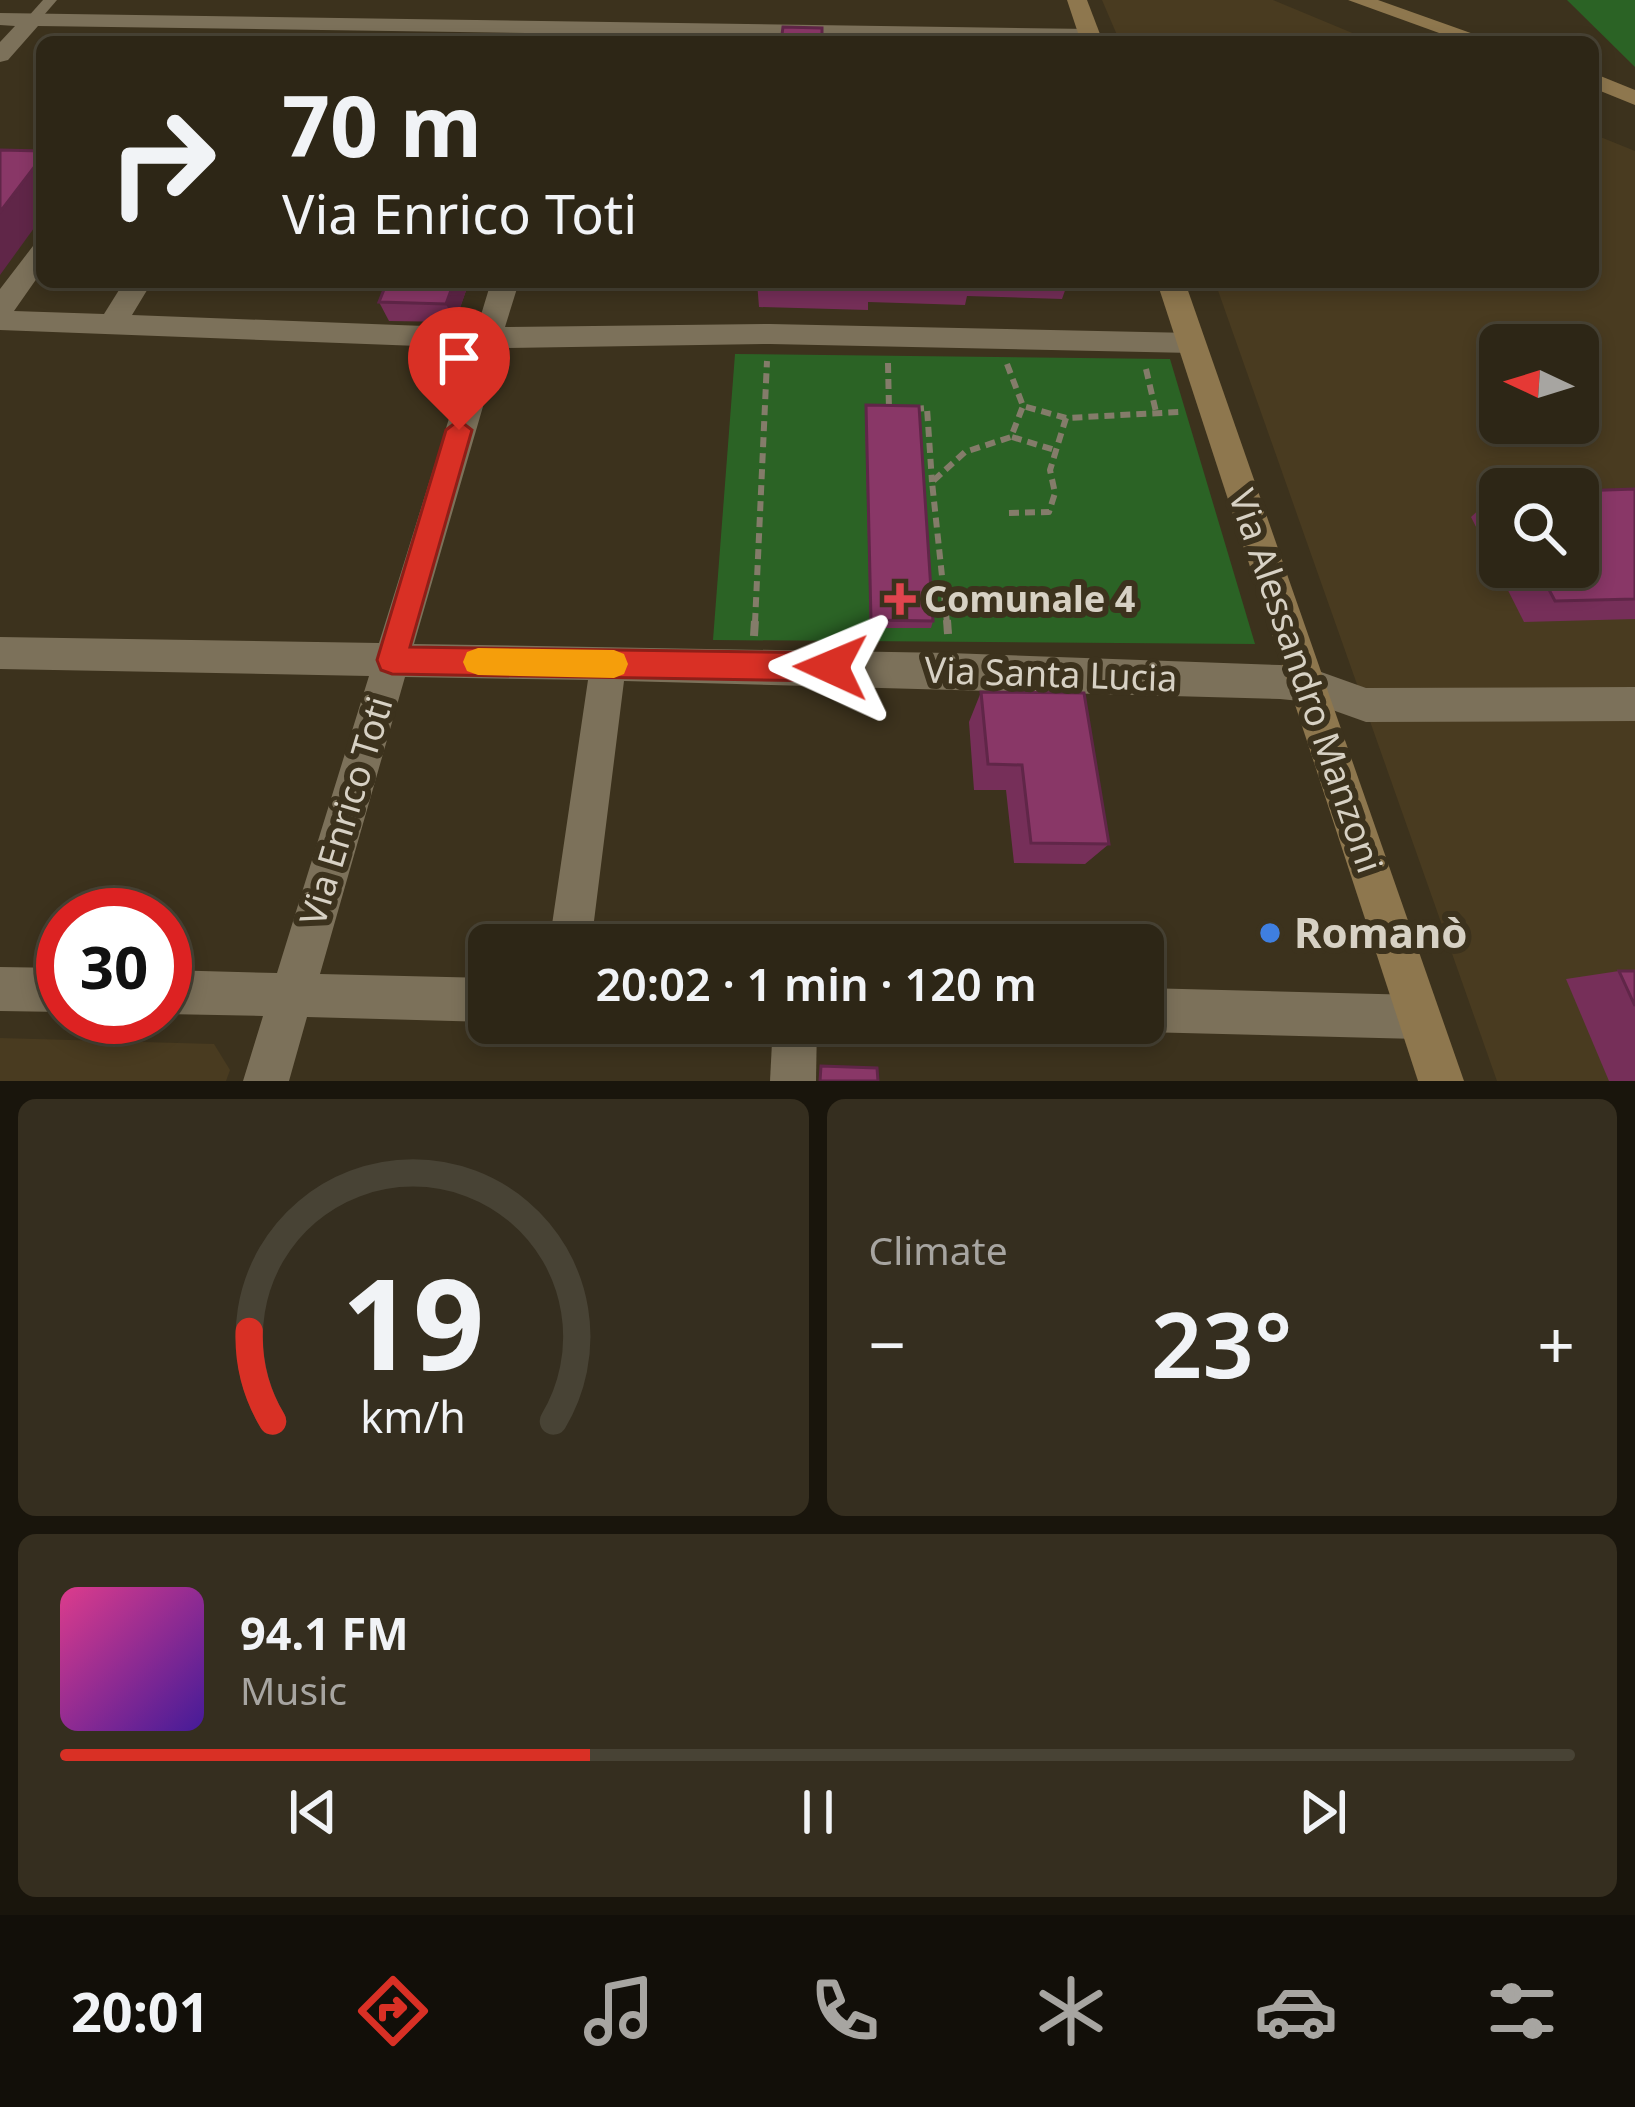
<!DOCTYPE html>
<meta charset="utf-8">
<style>
body{margin:0;font-family:"Noto Sans",sans-serif;background:#352e1f;color:#f1f3f6;height:100vh;display:flex;flex-direction:column;font-size:45px;white-space:nowrap}
*{box-sizing:border-box;margin:0}
p{font-size:39px;color:#a7a5a1}
.icon{flex:none;width:66px;height:66px;fill:none;stroke:currentColor;stroke-width:2;stroke-linecap:round;stroke-linejoin:round}
.map{position:relative;height:1081px;overflow:hidden}
.side{display:flex;flex-direction:column;gap:18px;padding:18px;background:#19150c;flex:1}
.side>*{flex:none}
.guide{position:absolute;left:36px;top:36px;width:1563px;height:252px;border-radius:18px;box-shadow:0 6px 18px #0003,0 0 0 3px #484335;background:#2d2616;color:#f1f3f6;overflow:hidden}
.needle{width:78px;rotate:274deg}
.tools{position:absolute;left:1479px;top:324px;display:grid;gap:24px}
.tools a{display:grid;place-items:center;width:120px;height:120px;border-radius:18px;background:#2d2616;box-shadow:0 6px 18px #0003,0 0 0 3px #484335;font-size:60px}
.speed{position:absolute;left:36px;top:888px;display:flex;gap:24px;font-size:60px;font-weight:700;text-align:center}
.speed>*{display:grid;place-content:center;width:156px;height:156px;border-radius:50%;background:#2d2616;box-shadow:0 6px 18px #0003,0 0 0 3px #484335;line-height:1}
.speed .limit{border:18px solid #d22;background:#fff;color:#111}
.pin{position:absolute;display:grid;place-items:center;width:102px;height:102px;color:#fff;margin:-123px -51px;border-radius:50% 50% 50% 0;rotate:-45deg;box-shadow:0 0 12px #0007}
.pin .icon{rotate:45deg}
.me{position:absolute;width:132px;margin:-66px;rotate:271deg;stroke-linejoin:round;filter:drop-shadow(0 0 9px #0008)}
.turn{display:flex;align-items:center;gap:42px;height:252px;padding:0 48px;font-size:54px}
.turn .icon{width:156px;height:156px;stroke-width:2.5}
.turn b{display:block;font-size:84px;line-height:102px}
.big{font-size:90px;font-weight:600;line-height:1.1}
.side .tile{flex:1;display:flex;flex-direction:column;justify-content:center;gap:18px;min-width:0;padding:0 42px;border-radius:18px;background:#352e1f}
.side .dial{align-items:center;gap:0}
.dial svg{height:312px;overflow:visible;fill:none;stroke:#484335;stroke-width:7;stroke-linecap:round;text-anchor:middle}
.dial text{fill:#f1f3f6;stroke:none}
.song{display:flex;align-items:center;gap:36px}
.cover{width:144px;height:144px;border-radius:18px;background:linear-gradient(135deg,hsl(330 70% 55%),hsl(260 70% 35%))}
.played{height:12px;border-radius:6px;background:linear-gradient(90deg,#d93025 35%,#484335 35%)}
.keys{display:flex;justify-content:space-around;direction:ltr}
.heat{display:flex;justify-content:space-between;align-items:center;font-size:66px;direction:ltr}
.side .tiles{flex:1;display:grid;gap:18px;grid-template-columns:1fr 1fr}
.tile:last-child{grid-column:span 2}
.trip{position:absolute;left:468px;top:924px;width:696px;height:120px;border-radius:18px;background:#2d2616;box-shadow:0 6px 18px #0003,0 0 0 3px #484335;font-weight:600;line-height:120px;text-align:center}
.tab-bar{display:flex;height:192px;justify-content:space-around;align-items:center;background:#120f09;color:#a7a5a1}
.tab-bar .icon{width:84px;height:84px}
.tab-bar .selected{color:#d93025}
.tab-bar b{font-size:54px;color:#f1f3f6}
.map>svg:first-child{display:block}
.built{fill:#493b20;fill-rule:evenodd}
.green{fill:#2b6325}
.lines{fill:none;stroke-linecap:round;stroke-linejoin:round}
.path-far1{stroke:#847c6a;stroke-width:6;stroke-dasharray:10 6;stroke-linecap:butt}
.path{stroke:#847c6a;stroke-width:8;stroke-dasharray:15 8;stroke-linecap:butt}
.service{fill:#7c715a;fill-rule:evenodd}
.minor{fill:#7c715a;fill-rule:evenodd}
.secondary{fill:#8e774e;fill-rule:evenodd}
.wall{fill:#762f59}
.shaded-wall{fill:#602648}
.building{fill:#893767;stroke:#602648;stroke-width:3}
.route{fill:#d93025;stroke:#8d1f18;stroke-width:3}
.slow{fill:#f59e0b}
.health-dot{fill:#e0444e;stroke:#3c321d;stroke-width:4.5}
.shop-dot{fill:#3f7fe0;stroke:#3c321d;stroke-width:4.5}
.labels{text-anchor:middle;stroke-width:12;stroke-linejoin:round;paint-order:stroke}
.poi-label{font-size:36px;font-weight:bold;fill:#d7d1c4;stroke:#3c321d;text-anchor:start}
.street-label{font-size:36px;fill:#d7d1c4;stroke:#3c321d}
.near-poi-label{font-size:42px;font-weight:bold;fill:#d7d1c4;stroke:#3c321d;text-anchor:start}
</style>
<div class="map">
<svg width="1635" height="1081" viewBox="0 0 1635 1081">
<rect width="100%" height="100%" fill="#3c321d"/>
<g class="built">
<path d="M1102 0H1273L1374 42H1120Z"/>
<path d="M1593 134 1635 151V1081H1497L1215 282H1593ZM1500 345H1578V423H1500ZM1500 489H1578V567H1500Z"/>
<path d="M0 1038 214 1044 230 1070 226 1081H0Z"/>
</g>
<g class="green">
<path d="M1567 0H1635V67Z"/>
<path d="M735 354 1170 359 1255 644 713 640Z"/>
</g>
<g class="lines">
<g class="path-far1">
<path d="M888 363 889 410"/>
<path d="M1007 364 1023 406 1066 418 1179 412"/>
<path d="M1146 369 1156 412"/>
<path d="M914 409 927 408 932 482"/>
<path d="M1012 437 1055 450"/>
<path d="M1009 513 1049 512 1055 493 1050 470 1066 418"/>
<path d="M755 623 767 361"/>
<path d="M947 623 932 482 965 452 1011 437 1023 406"/>
</g>
<g class="path">
<path d="M947 620 948 634"/>
<path d="M754 636 755 620"/>
</g>
<path class="service" d="M43 0H57L38 22H28L26 19Z"/>
<g class="minor">
<path d="M0 13 1090 29 1101 35 1090 41 38 26 8 60 0 62V42L15 26 0 25Z"/>
<path d="M42 243V271L14 311 104 314 124 282H152L132 315 477 328 491 282H519L505 327 770 324 1192 333 1206 343 1192 353 770 344 500 348 414 644 949 653 1280 665 1310 668 1366 688 1635 687V721L1366 722 1310 702 1280 699 624 681 591 945H549L588 680 405 677 320 974 489 978V1022L307 1017 289 1081H243L263 1016 165 1014V970L277 973 369 676 0 669V637L379 643 471 348 0 330V289L33 246Z"/>
<path d="M0 967 63 968V1012L0 1011Z"/>
<path d="M1143 988 1418 995 1434 1001 1440 1017 1434 1033 1418 1039 1143 1032 1126 1023H1143Z"/>
<path d="M773 1023H817L816 1081H770Z"/>
</g>
<g class="secondary">
<path d="M1067 0H1087L1103 42H1081Z"/>
<path d="M1348 0H1378L1496 42H1464Z"/>
<path d="M1593 73 1635 90V105L1593 88Z"/>
<path d="M1157 282H1185L1464 1081H1418Z"/>
</g>
</g>
<g class="wall">
<path d="M757 282H1068L1062 299 967 296 965 305 868 302V310L759 307Z"/>
<path d="M468 285 455 322 389 321 379 302Z"/>
<path d="M865 414 933 621 931 628H870Z"/>
<path d="M1635 489V619L1524 622 1471 517 1497 493H1500V567H1578Z"/>
<path d="M981 692 1109 844 1085 864 1014 863 1006 790H974L969 722Z"/>
<path d="M1619 971H1635V1081H1609L1566 979Z"/>
</g>
<g class="shaded-wall">
<path d="M42 157V217L0 275V212Z"/>
<path d="M454 282H467L468 285 455 322 446 304Z"/>
</g>
<g class="building">
<path d="M783 27 822 28V42H781Z"/>
<path d="M0 150 42 151V157L0 212Z"/>
<path d="M387 282H454L446 304 379 302Z"/>
<path d="M866 405 919 406 933 621 871 620Z"/>
<path d="M1635 489V599L1555 601 1537 567H1578V491Z"/>
<path d="M981 692 1084 693 1109 844 1031 843 1022 765 988 764Z"/>
<path d="M1619 971H1635V1006Z"/>
<path d="M821 1066 877 1068 878 1081H820Z"/>
</g>
<path class="route" d="M459 420 472 430 410 647 831 653 842 657 846 667 842 677 831 681 392 674 381 670 377 660 446 430Z"/>
<path class="slow" d="M478 648 614 650 624 654 628 664 624 674 614 678 478 675 467 671 463 662 467 652Z"/>
<path class="health-dot" d="M894 581h12v12h12v12h-12v12h-12v-12h-12v-12h12z"/>
<circle class="shop-dot" cx="1270" cy="933" r="12"/>
<g class="labels">
<g class="poi-label">
<text x="924" y="612">Comunale 4</text>
</g>
<g class="street-label">
<text transform="translate(1051 674) rotate(2)" y="13">Via Santa Lucia</text>
<text transform="translate(1306 681) rotate(71)" y="13">Via Alessandro Manzoni</text>
<text transform="translate(346 811) rotate(-73)" y="13">Via Enrico Toti</text>
</g>
<g class="near-poi-label">
<text x="1294" y="948">Romanò</text>
</g>
</g>
</svg>
<div class="tools">
<a><svg class="needle" viewBox="-14 -14 28 28"><path d="M0-13l5 13h-10z" fill="#e53935"/><path d="M0 13l5-13h-10z" fill="#a7a5a1"/></svg></a>
<a><svg class="icon" aria-label="search" viewBox="0 0 24 24"><circle cx="10" cy="10" r="6"/><path d="M15 15l6 6"/></svg></a>
</div>
<div class="speed"><div class="limit">30</div></div>
<div class="pin" style="left:459px;top:430px;background:#d93025"><svg class="icon" aria-label="arrive" viewBox="0 0 24 24"><path d="M6 21V4h12l-3 4 3 4H6"/></svg></div>
<svg class="me" style="left:831px;top:667px" viewBox="-20 -20 40 40"><path d="M0-17L14 15 0 8-14 15z" fill="#d93025" stroke="#fff" stroke-width="4"/></svg>
<div class="trip">20:02 · 1 min · 120 m</div>
<div class="guide">
<div class="turn"><svg class="icon" aria-label="right" viewBox="0 0 24 24"><path d="M7 20v-9h11M14 6l5 5-5 5"/></svg><div><b>70 m</b>Via Enrico Toti</div></div>
</div>
</div>
<section class="side">
<div class="tiles">
<div class="tile dial"><svg viewBox="0 0 100 80">
<path d="M14 69A42 42 0 1 1 86 69"/>
<path d="M14 69A42 42 0 0 1 8 46" stroke="#d93025"/>
<text x="50" y="56" font-size="32" font-weight="700">19</text>
<text x="50" y="72" font-size="11">km/h</text>
</svg></div>
<div class="tile"><p>Climate</p>
<div class="heat"><a>−</a><b class="big">23°</b><a>+</a></div>
</div>
<div class="tile">
<div class="song"><i class="cover"></i><div><b>94.1 FM</b><p>Music</p></div></div>
<div class="played"></div>
<div class="keys"><svg class="icon" aria-label="previous" viewBox="0 0 24 24"><path d="M18 5L8 12l10 7zM5 5v14"/></svg><svg class="icon" aria-label="pause" viewBox="0 0 24 24"><path d="M8 5v14M16 5v14"/></svg><svg class="icon" aria-label="next" viewBox="0 0 24 24"><path d="M6 5l10 7-10 7zM19 5v14"/></svg></div>
</div>
</div>
</section>
<nav class="tab-bar">
<b>20:01</b>
<svg class="icon selected" aria-label="directions" viewBox="0 0 24 24"><path d="M12 3l9 9-9 9-9-9zM9 14v-3h6M13 9l2 2-2 2"/></svg>
<svg class="icon" aria-label="music" viewBox="0 0 24 24"><path d="M9 18V5l10-2v13"/><circle cx="6" cy="18" r="3"/><circle cx="16" cy="16" r="3"/></svg>
<svg class="icon" aria-label="phone" viewBox="0 0 24 24"><path d="M5 4h4l2 5-3 2q2 4 5 5l2-3 5 2v4C11 20 4 13 5 4z"/></svg>
<svg class="icon" aria-label="climate" viewBox="0 0 24 24"><path d="M12 3v18M4 7l16 10M4 17L20 7"/></svg>
<svg class="icon" aria-label="car" viewBox="0 0 24 24"><path d="M5 17H2v-5l4-1 3-4h7l3 4 3 1v5h-3M9 17h6M6 11h13"/><circle cx="7" cy="17" r="2"/><circle cx="17" cy="17" r="2"/></svg>
<svg class="icon" aria-label="filters" viewBox="0 0 24 24"><path d="M4 7h16M4 17h16"/><circle cx="9" cy="7" r="2"/><circle cx="15" cy="17" r="2"/></svg>
</nav>
